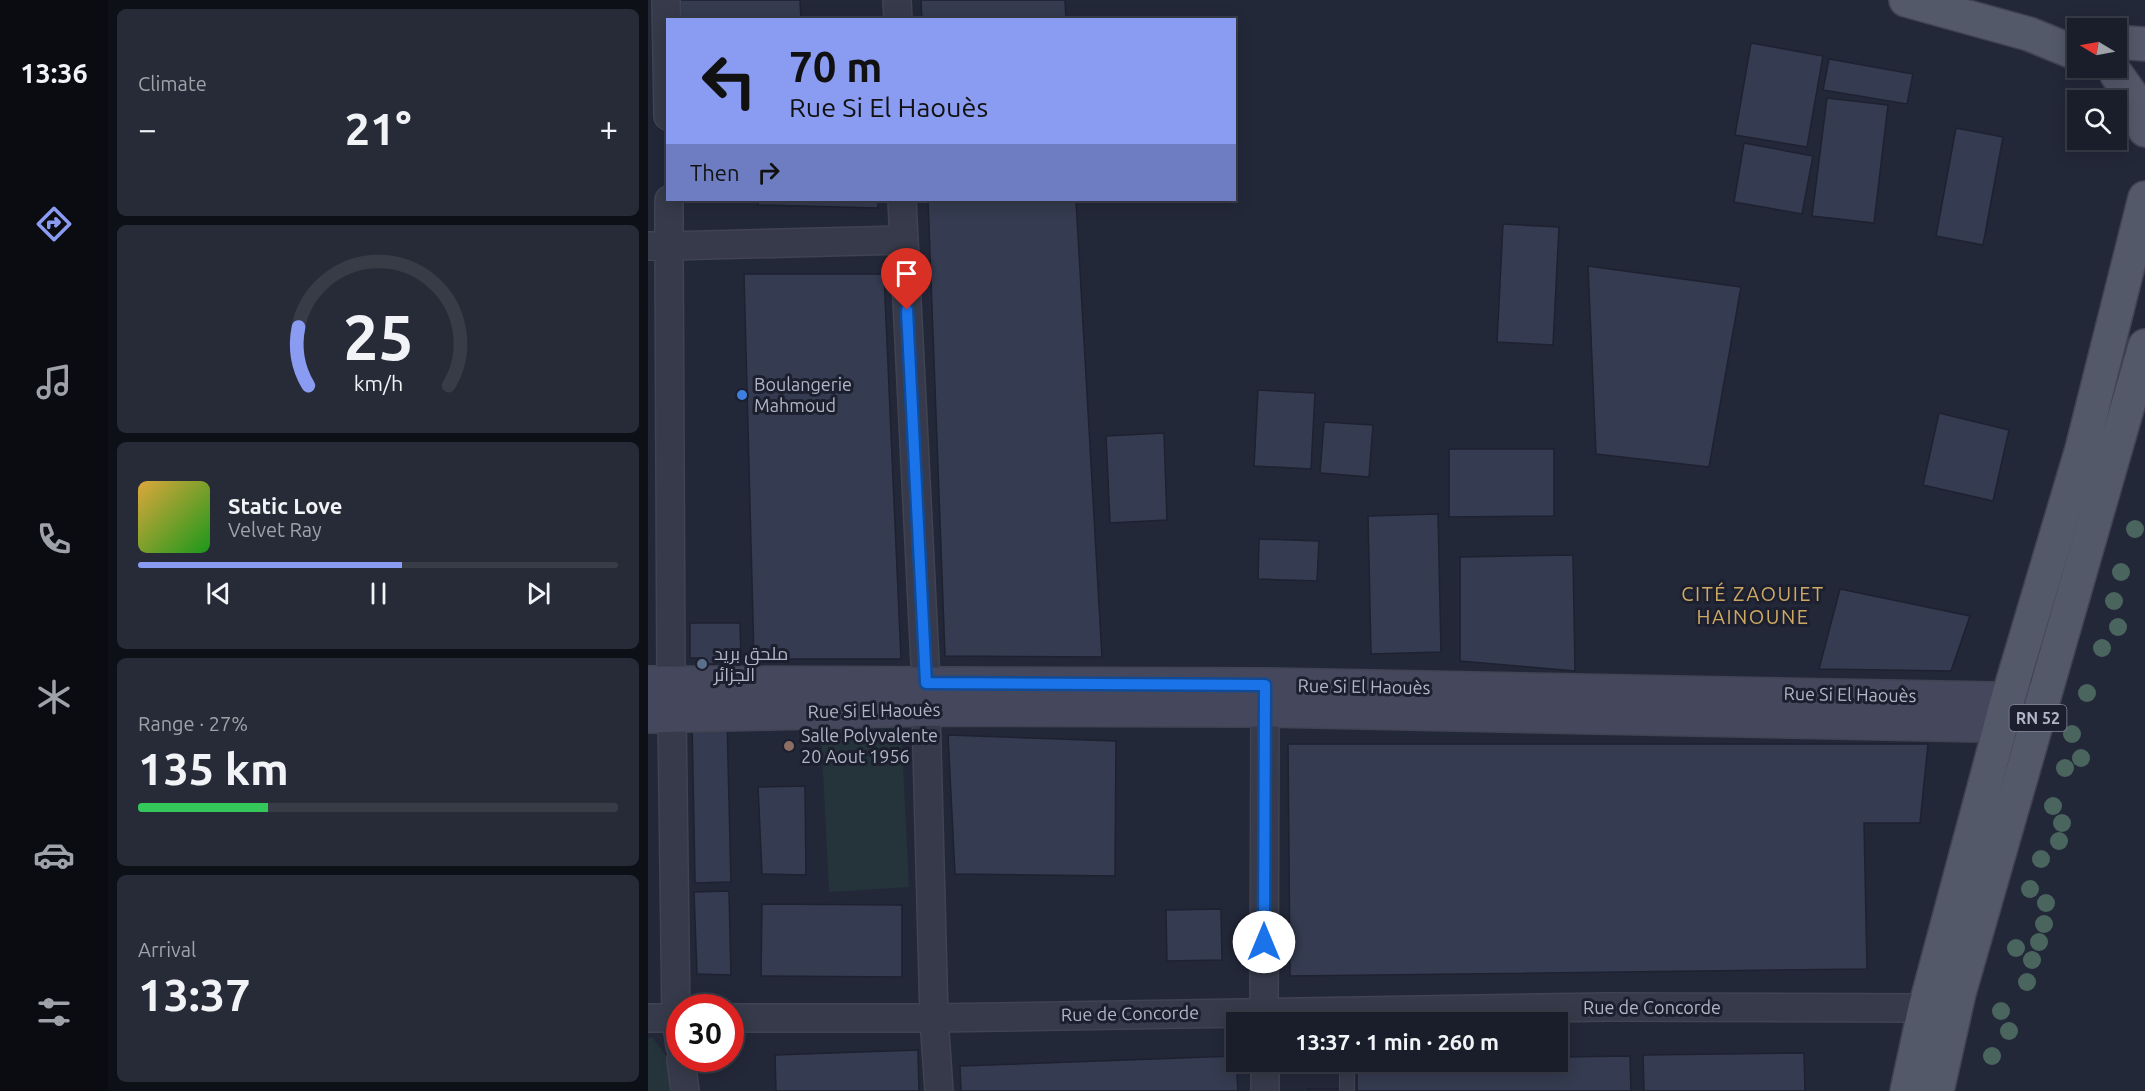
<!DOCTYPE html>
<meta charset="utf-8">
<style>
body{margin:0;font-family:Ubuntu,Cairo,sans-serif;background:#272b37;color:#f1f3f6;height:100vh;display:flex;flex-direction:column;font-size:22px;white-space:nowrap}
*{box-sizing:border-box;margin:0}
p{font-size:20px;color:#9fa2a9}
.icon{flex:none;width:33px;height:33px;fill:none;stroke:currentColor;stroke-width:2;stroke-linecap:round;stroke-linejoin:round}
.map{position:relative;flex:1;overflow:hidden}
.drawer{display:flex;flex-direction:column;gap:9px;padding:9px;background:#0e1018;width:540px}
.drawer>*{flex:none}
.banner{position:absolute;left:18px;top:18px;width:570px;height:183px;border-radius:0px;box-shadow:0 3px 15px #0003,0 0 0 2px #383c47;background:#8a9bf2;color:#111;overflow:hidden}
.needle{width:39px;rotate:280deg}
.buttons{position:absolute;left:1419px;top:18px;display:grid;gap:12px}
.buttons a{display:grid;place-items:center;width:60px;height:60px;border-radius:0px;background:#1a1e2b;box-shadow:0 3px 15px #0003,0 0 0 2px #383c47;font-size:30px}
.speed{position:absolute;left:18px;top:994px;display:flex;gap:12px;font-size:30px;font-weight:700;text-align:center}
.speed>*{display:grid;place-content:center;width:78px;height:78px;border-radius:50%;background:#1a1e2b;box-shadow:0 3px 15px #0003,0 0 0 2px #383c47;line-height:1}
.speed .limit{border:9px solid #d22;background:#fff;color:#111}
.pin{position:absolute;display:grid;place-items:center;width:51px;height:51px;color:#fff;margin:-62px -26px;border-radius:50% 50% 50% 0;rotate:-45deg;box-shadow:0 0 6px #0007}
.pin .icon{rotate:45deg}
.me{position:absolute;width:66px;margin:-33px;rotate:0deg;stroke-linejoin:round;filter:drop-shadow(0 0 4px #0008)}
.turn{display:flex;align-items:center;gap:21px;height:126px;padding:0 24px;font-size:27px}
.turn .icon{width:78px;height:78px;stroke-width:2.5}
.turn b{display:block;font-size:42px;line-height:51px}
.then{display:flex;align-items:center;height:57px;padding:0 24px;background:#0003;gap:12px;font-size:22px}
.big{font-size:45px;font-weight:700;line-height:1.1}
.drawer .widget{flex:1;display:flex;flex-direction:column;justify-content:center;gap:9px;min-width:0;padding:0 21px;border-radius:9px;background:#272b37}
.drawer .dial{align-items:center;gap:0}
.dial svg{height:156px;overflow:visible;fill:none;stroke:#383c47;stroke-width:7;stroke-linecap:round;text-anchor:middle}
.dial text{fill:#f1f3f6;stroke:none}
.song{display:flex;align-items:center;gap:18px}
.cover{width:72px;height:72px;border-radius:9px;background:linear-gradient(135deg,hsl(40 70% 55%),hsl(120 70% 35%))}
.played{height:6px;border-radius:3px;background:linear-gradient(90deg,#8a9bf2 55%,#383c47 55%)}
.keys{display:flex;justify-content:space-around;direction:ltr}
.heat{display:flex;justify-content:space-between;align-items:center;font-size:33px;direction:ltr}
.charge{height:9px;border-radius:4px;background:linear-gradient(90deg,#34c759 27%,#383c47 0)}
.trip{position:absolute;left:578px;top:1012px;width:342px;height:60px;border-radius:0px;background:#1a1e2b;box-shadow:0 3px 15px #0003,0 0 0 2px #383c47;font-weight:700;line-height:60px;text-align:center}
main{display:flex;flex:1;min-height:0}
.menu{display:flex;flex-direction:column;width:108px;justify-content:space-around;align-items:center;background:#0a0c11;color:#9fa2a9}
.menu .icon{width:42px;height:42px}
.menu .current{color:#8a9bf2}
.menu b{font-size:27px;color:#f1f3f6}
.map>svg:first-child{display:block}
.green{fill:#25333a}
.building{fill:#353b50;stroke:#1e2130;stroke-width:1.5}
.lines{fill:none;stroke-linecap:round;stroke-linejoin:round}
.lane-casing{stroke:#404352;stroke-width:16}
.street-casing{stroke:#404352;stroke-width:30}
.secondary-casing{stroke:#404352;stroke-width:36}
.primary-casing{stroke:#404352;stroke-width:36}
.lane{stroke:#363a4a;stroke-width:14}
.street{stroke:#363a4a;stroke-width:27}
.secondary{stroke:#45485c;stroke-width:33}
.primary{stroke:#54596a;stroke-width:33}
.tree{fill:#4a645e}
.route-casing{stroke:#114b97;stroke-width:15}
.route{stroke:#1a73e8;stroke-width:10}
.shop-dot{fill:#3f7fe0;stroke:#1c1f2e;stroke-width:2}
.service-dot{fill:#5c6f8a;stroke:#1c1f2e;stroke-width:2}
.education-dot{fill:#8d6e63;stroke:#1c1f2e;stroke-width:2}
.labels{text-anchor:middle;stroke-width:6;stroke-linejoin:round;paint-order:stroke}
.shield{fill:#1c1f2e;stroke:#848898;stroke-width:1.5}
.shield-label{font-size:16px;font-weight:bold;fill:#b1b5c5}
.poi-label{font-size:18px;fill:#b1b5c5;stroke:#1c1f2e;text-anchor:start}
.street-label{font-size:18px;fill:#b1b5c5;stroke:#1c1f2e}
.neighbourhood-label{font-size:20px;letter-spacing:1.5px;fill:#cea964;stroke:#1c1f2e}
</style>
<main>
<nav class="menu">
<b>13:36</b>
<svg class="icon current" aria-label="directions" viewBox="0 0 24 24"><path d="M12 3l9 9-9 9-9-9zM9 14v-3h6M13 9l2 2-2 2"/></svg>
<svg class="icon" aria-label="music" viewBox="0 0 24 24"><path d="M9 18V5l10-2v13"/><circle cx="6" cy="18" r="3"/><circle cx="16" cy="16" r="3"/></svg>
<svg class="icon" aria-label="phone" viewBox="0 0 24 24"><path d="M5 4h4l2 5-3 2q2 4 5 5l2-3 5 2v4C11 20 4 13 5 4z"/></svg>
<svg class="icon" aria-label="climate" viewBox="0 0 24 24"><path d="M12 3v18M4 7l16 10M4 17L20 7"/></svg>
<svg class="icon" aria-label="car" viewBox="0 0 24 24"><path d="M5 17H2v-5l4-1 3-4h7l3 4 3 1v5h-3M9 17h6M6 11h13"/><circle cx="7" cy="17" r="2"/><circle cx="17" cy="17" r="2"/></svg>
<svg class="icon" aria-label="filters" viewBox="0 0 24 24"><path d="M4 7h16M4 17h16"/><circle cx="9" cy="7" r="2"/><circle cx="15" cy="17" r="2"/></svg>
</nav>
<section class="drawer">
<div class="widget"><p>Climate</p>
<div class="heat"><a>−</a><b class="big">21°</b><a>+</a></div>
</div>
<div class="widget dial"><svg viewBox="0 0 100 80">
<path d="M14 69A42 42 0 1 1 86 69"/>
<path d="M14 69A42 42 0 0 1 9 39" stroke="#8a9bf2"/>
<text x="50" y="56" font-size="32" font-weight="700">25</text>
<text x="50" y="72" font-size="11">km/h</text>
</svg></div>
<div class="widget">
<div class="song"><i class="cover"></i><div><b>Static Love</b><p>Velvet Ray</p></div></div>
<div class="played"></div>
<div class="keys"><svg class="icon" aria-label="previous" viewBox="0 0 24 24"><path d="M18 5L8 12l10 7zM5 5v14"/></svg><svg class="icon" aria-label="pause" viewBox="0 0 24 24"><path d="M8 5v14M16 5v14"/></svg><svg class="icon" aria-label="next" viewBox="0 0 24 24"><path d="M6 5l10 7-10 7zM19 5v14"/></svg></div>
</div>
<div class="widget"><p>Range · 27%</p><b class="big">135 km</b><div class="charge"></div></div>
<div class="widget"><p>Arrival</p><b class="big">13:37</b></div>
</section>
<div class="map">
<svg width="1497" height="1091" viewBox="0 0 1497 1091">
<rect width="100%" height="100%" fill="#232839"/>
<g class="green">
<path d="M253 728 261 887 181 892 173 732Z"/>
<path d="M0 1038H5L21 1060V1091H0Z"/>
</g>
<g class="building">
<path d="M25 0H152L153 20H26Z"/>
<path d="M273 0H417L418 20H274Z"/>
<path d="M1103 43 1175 56 1159 147 1087 135Z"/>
<path d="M1181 59 1265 74 1259 104 1175 90Z"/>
<path d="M1179 98 1240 105 1226 223 1164 216Z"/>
<path d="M1308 128 1355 137 1335 245 1288 236Z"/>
<path d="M1096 143 1165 156 1154 214 1086 202Z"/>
<path d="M110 200H230V208L110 205Z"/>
<path d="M280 200H428L454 657 297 656Z"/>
<path d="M855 224 911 227 905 345 849 342Z"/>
<path d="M940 266 1093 287 1061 467 948 454Z"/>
<path d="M96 274H236L253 659H106Z"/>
<path d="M610 390 667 393 663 469 606 466Z"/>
<path d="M1291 413 1361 430 1345 501 1275 485Z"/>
<path d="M676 422 725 425 721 477 672 473Z"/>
<path d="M516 433 519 520 462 523 458 436Z"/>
<path d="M801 449H906V516L801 517Z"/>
<path d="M790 514 793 652 723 654 720 516Z"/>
<path d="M611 539 671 541 669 581 610 579Z"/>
<path d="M925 555 927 671 812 661V557Z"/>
<path d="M1192 589 1322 616 1303 671 1171 669Z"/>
<path d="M42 623H92L93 657 67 658V664H54V658H42Z"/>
<path d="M79 720 83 882 47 883 44 721Z"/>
<path d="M300 735 468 741 467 876 307 874Z"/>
<path d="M640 744H1280L1272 823H1216L1219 969 642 976Z"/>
<path d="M157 786 158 875 114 874 110 787Z"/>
<path d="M81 891 83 975 49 974 46 892Z"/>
<path d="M114 904 254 905V977L113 976Z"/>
<path d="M573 909 574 960 519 961 518 910Z"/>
<path d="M270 1050 271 1091H128L127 1055Z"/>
<path d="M1156 1053 1157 1091H996L995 1055Z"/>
<path d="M588 1056 590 1091H313L312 1066Z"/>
<path d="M982 1056 983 1091H709V1062H909V1057Z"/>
<path d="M659 1062H692V1072L659 1073Z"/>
<rect x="660" y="1089" width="33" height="2"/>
</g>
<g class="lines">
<g class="lane-casing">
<path id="lane" d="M699 1062V1091"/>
</g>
<g class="street-casing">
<g id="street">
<path d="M18 0 20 116"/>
<path d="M249 0 250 20"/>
<path d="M254 200 278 683"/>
<path d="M0 246H21V200"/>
<path d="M23 683 21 246 256 240"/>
<path d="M278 709 286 1018 291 1091"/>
<path d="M24 716 28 1018 32 1046"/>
<path d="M0 1018H32"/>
<path d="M82 1018H286L959 1007 1277 1008"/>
<path d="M616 1023 617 710"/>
<path d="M33 1059 37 1091"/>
<path d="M617 1062V1091"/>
</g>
</g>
<g class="secondary-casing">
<g id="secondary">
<path d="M0 683 617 685 1395 700"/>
<path d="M0 716 278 709 617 710 1381 726"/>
</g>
</g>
<g class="primary-casing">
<g id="primary">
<path d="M1258 0 1381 34 1430 54"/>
<path d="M1468 42 1497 44"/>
<path d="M1469 75 1484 96 1497 130"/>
<path d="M1259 1091 1277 1008 1360 698 1434 449 1497 198"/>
<path d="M1289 1091 1311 993 1497 346"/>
</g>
</g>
<use href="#lane" class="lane"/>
<use href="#street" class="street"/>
<use href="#secondary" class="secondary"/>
<use href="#primary" class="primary"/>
</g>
<g class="tree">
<circle cx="1487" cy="529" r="9"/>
<circle cx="1473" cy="572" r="9"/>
<circle cx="1466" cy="601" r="9"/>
<circle cx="1470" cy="627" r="9"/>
<circle cx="1454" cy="648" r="9"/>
<circle cx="1439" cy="693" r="9"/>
<circle cx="1424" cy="734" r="9"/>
<circle cx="1433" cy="758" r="9"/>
<circle cx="1417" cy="768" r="9"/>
<circle cx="1405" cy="806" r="9"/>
<circle cx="1414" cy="823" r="9"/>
<circle cx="1411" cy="841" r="9"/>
<circle cx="1393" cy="859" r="9"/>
<circle cx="1382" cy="889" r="9"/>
<circle cx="1398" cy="903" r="9"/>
<circle cx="1396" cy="924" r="9"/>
<circle cx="1391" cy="942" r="9"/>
<circle cx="1368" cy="948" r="9"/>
<circle cx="1384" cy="960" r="9"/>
<circle cx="1379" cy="982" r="9"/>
<circle cx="1353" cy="1011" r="9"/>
<circle cx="1361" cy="1031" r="9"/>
<circle cx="1344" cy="1056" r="9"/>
</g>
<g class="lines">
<g class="route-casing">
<path id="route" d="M259 310 278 683 617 685 616 942"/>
</g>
<use href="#route" class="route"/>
</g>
<circle class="shop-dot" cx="94" cy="395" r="6"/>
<circle class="service-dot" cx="54" cy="664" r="6"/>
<circle class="education-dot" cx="141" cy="746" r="6"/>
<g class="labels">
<rect class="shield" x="1361.5" y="705" width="57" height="26" rx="4.5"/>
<g class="shield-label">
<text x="1390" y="724">RN 52</text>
</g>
<g class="poi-label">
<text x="106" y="391">Boulangerie<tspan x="106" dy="21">Mahmoud</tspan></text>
<text x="66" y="660">ملحق بريد<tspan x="66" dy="21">الجزائر</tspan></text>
<text x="153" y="742">Salle Polyvalente<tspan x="153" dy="21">20 Aout 1956</tspan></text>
</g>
<g class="street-label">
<text transform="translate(716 687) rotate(1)" y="6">Rue Si El Haouès</text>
<text transform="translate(1202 695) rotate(1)" y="6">Rue Si El Haouès</text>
<text transform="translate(226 711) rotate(-1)" y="6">Rue Si El Haouès</text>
<text x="1004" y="1014">Rue de Concorde</text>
<text transform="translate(482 1014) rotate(-1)" y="6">Rue de Concorde</text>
</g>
<g class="neighbourhood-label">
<text x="1105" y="601">CITÉ ZAOUIET<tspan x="1105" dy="23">HAINOUNE</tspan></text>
</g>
</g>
</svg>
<div class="buttons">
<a><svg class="needle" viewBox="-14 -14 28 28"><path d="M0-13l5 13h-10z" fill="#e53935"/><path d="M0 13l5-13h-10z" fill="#9fa2a9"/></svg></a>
<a><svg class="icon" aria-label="search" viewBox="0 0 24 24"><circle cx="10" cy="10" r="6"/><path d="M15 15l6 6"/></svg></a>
</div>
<div class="speed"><div class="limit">30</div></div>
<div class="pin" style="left:259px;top:310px;background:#d93025"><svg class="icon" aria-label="arrive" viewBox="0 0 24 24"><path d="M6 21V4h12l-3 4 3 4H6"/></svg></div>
<svg class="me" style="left:616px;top:942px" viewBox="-20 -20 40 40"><circle r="19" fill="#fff"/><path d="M0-13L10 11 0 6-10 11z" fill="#1a73e8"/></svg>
<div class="trip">13:37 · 1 min · 260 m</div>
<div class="banner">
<div class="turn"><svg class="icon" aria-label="left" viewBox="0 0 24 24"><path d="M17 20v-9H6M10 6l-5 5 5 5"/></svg><div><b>70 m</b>Rue Si El Haouès</div></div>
<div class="then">Then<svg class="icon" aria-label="right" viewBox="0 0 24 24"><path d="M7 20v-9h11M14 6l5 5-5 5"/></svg></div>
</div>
</div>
</main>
